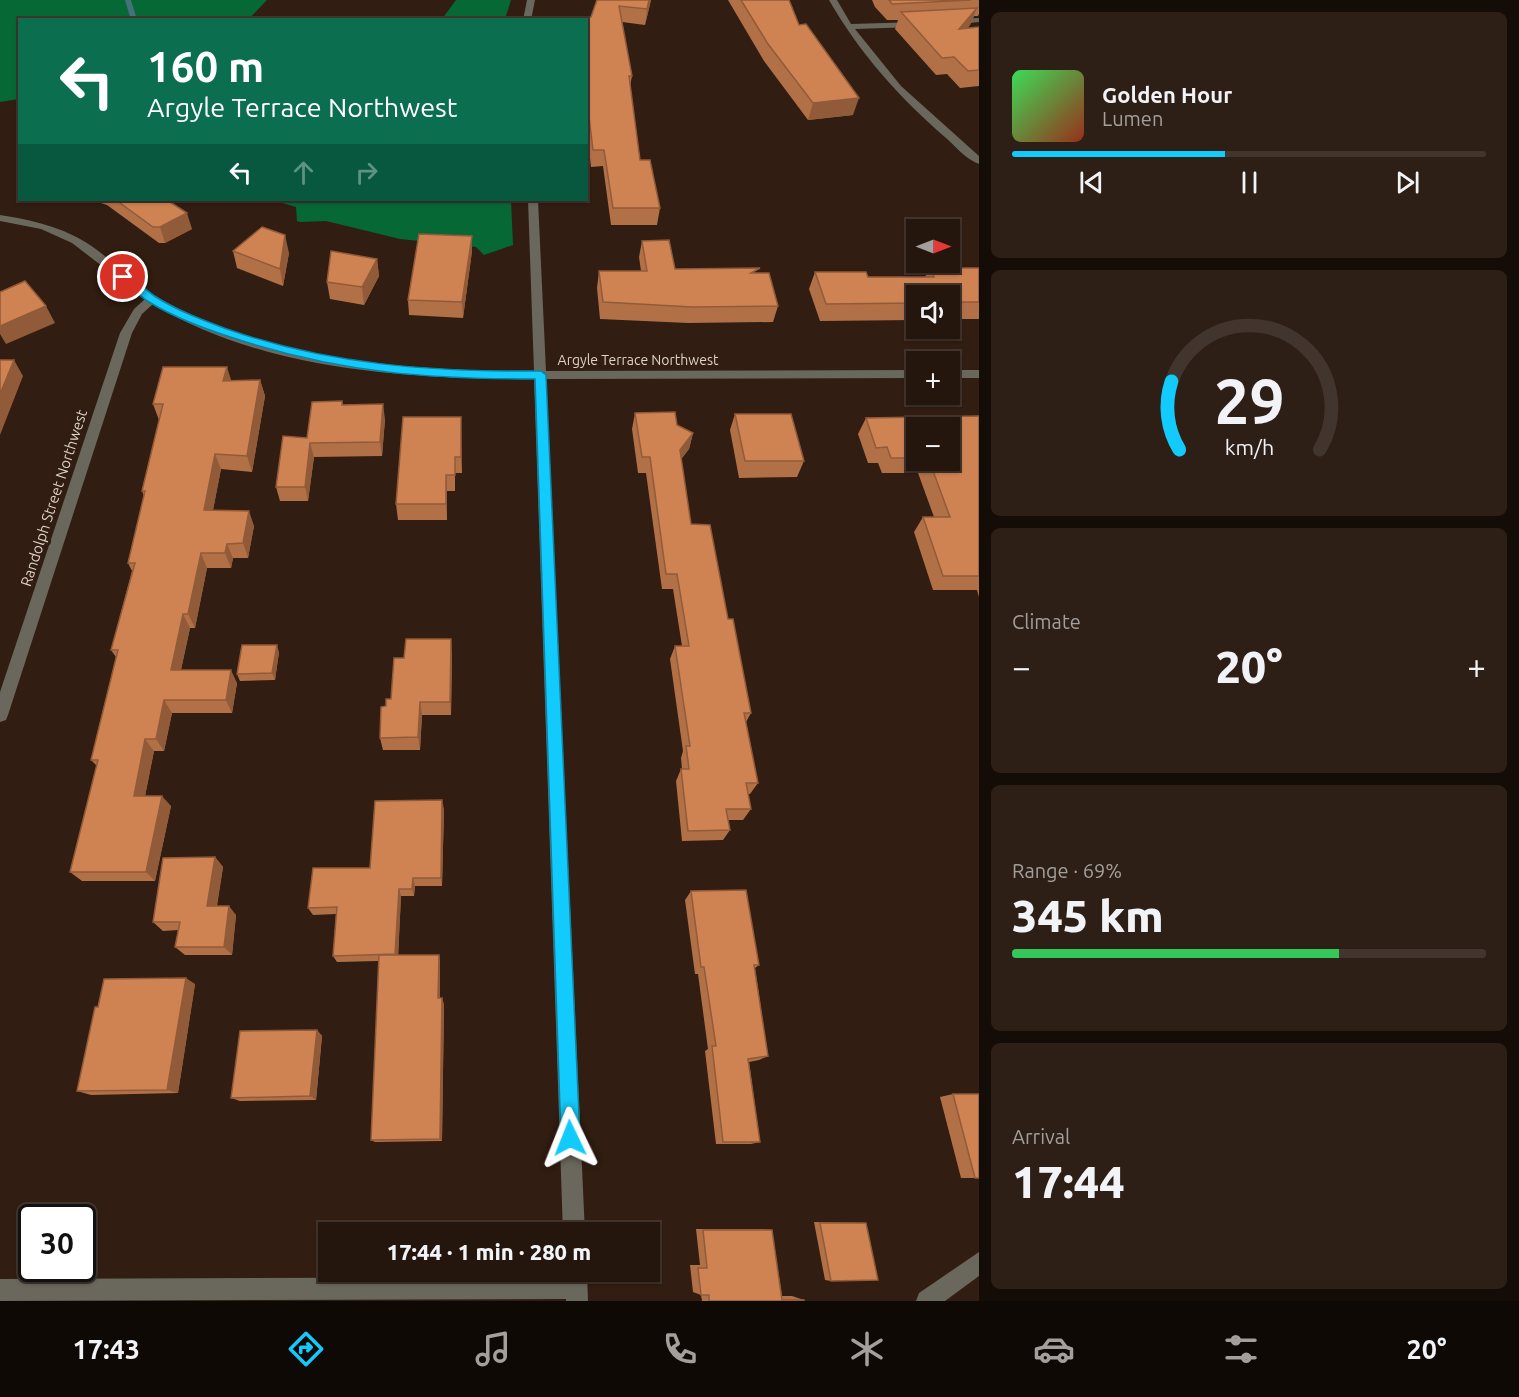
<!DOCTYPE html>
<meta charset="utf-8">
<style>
body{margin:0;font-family:Ubuntu,sans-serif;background:#2d1f16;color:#f1f3f6;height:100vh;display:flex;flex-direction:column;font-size:22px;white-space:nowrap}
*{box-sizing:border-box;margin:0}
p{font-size:20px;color:#a39f9d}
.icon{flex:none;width:33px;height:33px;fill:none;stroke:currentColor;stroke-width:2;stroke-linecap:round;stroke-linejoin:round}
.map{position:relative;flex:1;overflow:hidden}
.drawer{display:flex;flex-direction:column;gap:12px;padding:12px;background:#140c07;width:540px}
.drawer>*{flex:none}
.banner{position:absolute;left:18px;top:18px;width:570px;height:183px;border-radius:0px;box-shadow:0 2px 4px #0004,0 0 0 2px #42352e;background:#0b6e4f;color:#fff;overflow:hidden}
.needle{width:39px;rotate:90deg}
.tools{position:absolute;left:906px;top:219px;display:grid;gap:12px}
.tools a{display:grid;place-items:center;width:54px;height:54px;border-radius:0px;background:#25160d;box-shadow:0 2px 4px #0004,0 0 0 2px #42352e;font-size:30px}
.speed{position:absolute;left:18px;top:1204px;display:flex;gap:12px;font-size:30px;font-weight:700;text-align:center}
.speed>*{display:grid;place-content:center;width:78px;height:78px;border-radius:50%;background:#25160d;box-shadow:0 2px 4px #0004,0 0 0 2px #42352e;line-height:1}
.speed .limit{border:3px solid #111;border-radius:9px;background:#fff;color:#111}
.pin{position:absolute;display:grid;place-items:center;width:51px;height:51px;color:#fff;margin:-26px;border:3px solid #fff;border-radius:50%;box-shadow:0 2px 6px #0007}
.me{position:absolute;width:66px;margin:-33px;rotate:358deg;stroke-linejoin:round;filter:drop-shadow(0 0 4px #0008)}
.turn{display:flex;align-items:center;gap:21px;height:126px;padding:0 30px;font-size:27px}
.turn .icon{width:78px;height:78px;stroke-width:2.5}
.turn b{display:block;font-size:42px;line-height:51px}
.lanes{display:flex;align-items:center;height:57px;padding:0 30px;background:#0003;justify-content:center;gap:30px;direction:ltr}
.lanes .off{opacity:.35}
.big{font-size:45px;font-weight:800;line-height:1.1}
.drawer .card{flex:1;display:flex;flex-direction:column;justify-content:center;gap:9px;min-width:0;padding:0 21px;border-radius:9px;background:#2d1f16}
.drawer .dial{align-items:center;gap:0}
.dial svg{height:156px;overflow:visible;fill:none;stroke:#42352e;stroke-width:7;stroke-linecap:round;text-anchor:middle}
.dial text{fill:#f1f3f6;stroke:none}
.song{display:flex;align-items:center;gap:18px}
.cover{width:72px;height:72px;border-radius:9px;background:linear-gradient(135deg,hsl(130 70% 55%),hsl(10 70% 35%))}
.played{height:6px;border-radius:3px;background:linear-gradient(90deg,#12cafb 45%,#42352e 45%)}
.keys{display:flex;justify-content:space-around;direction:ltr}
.heat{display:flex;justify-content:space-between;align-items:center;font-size:33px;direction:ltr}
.charge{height:9px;border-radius:4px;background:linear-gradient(90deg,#34c759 69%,#42352e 0)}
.trip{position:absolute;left:318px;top:1222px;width:342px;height:60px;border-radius:0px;background:#25160d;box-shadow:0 2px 4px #0004,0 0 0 2px #42352e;font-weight:800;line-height:60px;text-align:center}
.tab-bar{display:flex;height:96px;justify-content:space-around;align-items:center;background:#0f0905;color:#a39f9d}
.tab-bar .icon{width:42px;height:42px}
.tab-bar .on{color:#12cafb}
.tab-bar b{font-size:27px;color:#f1f3f6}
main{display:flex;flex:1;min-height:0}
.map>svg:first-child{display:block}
.forest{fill:#066835}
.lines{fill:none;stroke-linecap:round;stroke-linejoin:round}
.stream{fill:#43727c;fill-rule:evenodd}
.minor{fill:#6a675c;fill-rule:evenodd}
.wall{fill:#b27047;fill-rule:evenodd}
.shaded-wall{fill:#915b39}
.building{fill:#cf8252;stroke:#915b39;stroke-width:1.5}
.route{fill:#12cafb;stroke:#0c83a3;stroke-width:1.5}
.labels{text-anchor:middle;stroke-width:6;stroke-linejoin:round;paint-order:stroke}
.far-street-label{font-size:14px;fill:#dfd2ca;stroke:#311d11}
.street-label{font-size:15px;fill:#dfd2ca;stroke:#311d11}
</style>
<main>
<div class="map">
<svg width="979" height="1301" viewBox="0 0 979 1301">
<rect width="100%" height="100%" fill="#311d11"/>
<g class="forest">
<path d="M0 0H267L249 19 20 20 19 99 0 102Z"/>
<path d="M456 0H511L505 19H442Z"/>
<path d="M250 200H511L513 245 484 255 476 247 400 239 326 221 300 222 297 221 296 207 279 202 252 203Z"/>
</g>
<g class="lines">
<path class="stream" d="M125 0H131L137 20H131Z"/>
<g class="minor">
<path d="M527 0H535L531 20H523Z"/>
<path d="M829 0H837L851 24 918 22 919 24 915 27 855 29 901 86 979 156V164C967 160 956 147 946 138 900 98 860 54 829 0Z"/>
<path d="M979 18V22L951 25 947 22 951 19Z"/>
<path d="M528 200H538L546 371 916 370V378L546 379 585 1233H563L534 379C408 379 264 371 153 304L142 314 132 333 8 715 6 720 0 722V692L120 333 134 309 145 299 72 243 41 229 0 221V215C32 220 63 227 90 245 116 263 138 287 166 302 279 362 408 371 534 371Z"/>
<rect x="950" y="370" width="29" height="8"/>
<path d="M979 1252V1276L945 1301H916L919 1293Z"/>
<path d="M565 1272H587L588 1301H566V1299L0 1301V1279L565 1277Z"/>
</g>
</g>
<g class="wall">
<path d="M597 0H651L645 25 622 22 632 76 630 86 640 160 660 208 657 225H611L603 166 591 167 586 122V20H578V17H591Z"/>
<path d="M728 0H789L799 25 853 115 808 120 764 61Z"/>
<path d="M872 0H979V14L978 16H974L970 25 967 28 979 27V86L960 88 947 74 936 75 895 29 898 20H887L875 7Z"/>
<path d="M92 200H167L192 229 165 243H159L107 205Z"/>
<path d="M472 236V251L463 318 409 315 408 300Z"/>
<path d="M642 241 675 269 759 273 778 306 773 322 688 323 600 319 597 288 599 271H641L639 257Z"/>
<path d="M233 251 289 253 283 286 237 268Z"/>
<path d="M377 259 379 276 364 305 330 299 327 282Z"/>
<path d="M930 268H979V319H950V296H916V320L820 321 809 289 815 272 868 277H925Z"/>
<path d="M260 380 265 396 252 472 221 469 213 510 254 526 248 558H233L231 568H207L195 628H190L181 670 237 683 232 713H172L164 751H154L145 796 171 806 155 881H82L70 872 97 766 91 760 116 657 111 650 132 571 128 563 144 496 142 491 159 420 153 404 231 381Z"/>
<path d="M342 401 343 405 385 419 382 456 314 457 308 501H280L276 487 307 438Z"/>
<path d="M635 413 677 425 693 433 689 449 681 459 691 524 728 619 751 713 746 722 758 783 750 794H748L751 809 743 820H728L730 830 723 840 682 841 676 781 681 769H682L681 758 683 751 670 659 675 646H682L673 589H662L646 473H638L632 429Z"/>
<path d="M735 414 804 461 797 477 739 478 730 430Z"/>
<path d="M979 416V597L977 590H933L914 532 923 517H934L918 473H882L878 463H868L858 434 866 418ZM916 428 950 460H916Z"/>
<path d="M461 433 462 473H455V491H447V520H398L396 504Z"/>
<path d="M279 652 275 680 240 681 237 674Z"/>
<path d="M452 653 451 715H422L420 750H383L380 738 386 706 391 699 404 658Z"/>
<path d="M444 809 442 886H415L414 896H401L398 955H439L440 962V998L444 1004 442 1141 375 1142 371 1140 379 961 337 962 333 956 336 914 313 915 308 908 370 868Z"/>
<path d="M215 857 223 867 217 906 236 915 232 955H185L175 947 178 930 163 931 153 922Z"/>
<path d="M691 891 759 965 755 968 768 1056 759 1060 749 1062 760 1142 751 1144H716L705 1051 708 1049 698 974H695L685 900Z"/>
<path d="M195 984 178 1093 91 1095 77 1091Z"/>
<path d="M317 1030 322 1036 316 1100 240 1101 231 1098Z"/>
<path d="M953 1094 979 1178H961L940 1097Z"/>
<path d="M814 1222 866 1223 831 1281 825 1280Z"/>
<path d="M696 1229H763L772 1230 782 1296H792L804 1300V1301H702L701 1295 693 1292 690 1265H700Z"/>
</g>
<g class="shaded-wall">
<path d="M649 0H651L645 25 647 9Z"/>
<path d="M977 8 970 25 952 46 959 29Z"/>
<path d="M859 98 853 115 808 120 813 103Z"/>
<path d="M187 213 192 229 165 243 160 227Z"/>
<path d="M285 235 289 253 283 286 280 269Z"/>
<path d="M472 236V251L463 318 462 302Z"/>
<path d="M377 259 379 276 364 305 362 287Z"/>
<path d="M46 306 55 323 6 344 0 334V326Z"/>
<path d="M14 360 23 376 0 435V394Z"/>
<path d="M227 367 232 383 223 381Z"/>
<path d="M260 380 265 396 252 472 247 456Z"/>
<path d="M383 404 385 419 382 456 380 442Z"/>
<path d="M693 433 689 449 676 466 680 450Z"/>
<path d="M310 443 314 457 308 501 305 487Z"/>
<path d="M215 454 221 469 210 525 204 510Z"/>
<path d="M446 475 447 491V520L446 504Z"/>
<path d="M249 511 254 526 248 558 243 543Z"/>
<path d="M227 544 233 558 231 568 225 553Z"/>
<path d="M201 553 207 568 195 628 188 614Z"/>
<path d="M183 614 190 628 178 683 171 670Z"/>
<path d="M451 639 452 653 451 715 450 702Z"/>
<path d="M277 645 279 652 275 680 272 673Z"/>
<path d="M231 670 237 683 232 713 226 700Z"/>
<path d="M164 700 172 713 164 751 156 739Z"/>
<path d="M420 702 422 715 420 750 418 737Z"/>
<path d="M145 739 154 751 143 806 134 796Z"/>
<path d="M162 796 171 806 155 881 146 872Z"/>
<path d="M442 800 444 809 442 886 441 878Z"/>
<path d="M215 857 223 867 215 915 207 906Z"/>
<path d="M413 878 415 886 414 896 412 889Z"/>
<path d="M399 889 401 896 398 960 395 954Z"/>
<path d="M229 906 236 915 232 955 224 947Z"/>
<path d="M439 955 440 962V1004L438 998Z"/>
<path d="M186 978 195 984 178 1093 167 1090Z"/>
<path d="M442 998 444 1004 442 1141 440 1139Z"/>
<path d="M317 1030 322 1036 316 1100 310 1096Z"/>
</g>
<g class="building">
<path d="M597 0H649L647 9 619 6 632 76H629L640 160H650L660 208H613L604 150H593L586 92V20H578V17H591Z"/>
<path d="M741 0H789L799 25 806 24 859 98 813 103 768 44Z"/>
<path d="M889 0H971L892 4Z"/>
<path d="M977 8 959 29 979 27V70L968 71 954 57 942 58 901 12Z"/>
<path d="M116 200H167L187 213 160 227H153Z"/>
<path d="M262 227 285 235 280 269 233 251Z"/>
<path d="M419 234 472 236 462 302 408 300Z"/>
<path d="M669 240 675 269 760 268 751 273H769L778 306 692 307 603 302 599 271H647L642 241Z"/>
<path d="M331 251 377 259 362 287 327 282Z"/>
<path d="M930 268H979V302H950V296H916V303L826 304 815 272H866L868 277H934Z"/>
<path d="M25 281 46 306 0 326V292Z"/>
<path d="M0 360H14L0 394Z"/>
<path d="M163 367H227L223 381 260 380 247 456 215 454 204 510 249 511 243 543 227 544 225 553H201L188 614H183L171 670H231L226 700H164L156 739H145L134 796H162L146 872H70L98 760H91L118 650H111L135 563H128L145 491H142L163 404H153Z"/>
<path d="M342 401V405L383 404 380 442 310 443 305 487H276L283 436 307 438 312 402Z"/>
<path d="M675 412 677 425 693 433 680 450 691 524 710 525 728 619H733L751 713H744L758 783H746L751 809H726L730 830 688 831 681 769H689L686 746H690L675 646H689L677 574H666L650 457H642L635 413Z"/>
<path d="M735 414H791L804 461H745Z"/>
<path d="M979 416V576H943L923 517H950L929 460H950V428H916V458H891L887 447 876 448 866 418Z"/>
<path d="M403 417H461V457H455V475H446V504H396Z"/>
<path d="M406 639H451L450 702H420L418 737 380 738 381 707 386 706V699H391L394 658H404Z"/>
<path d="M242 645H277L272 673 237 674Z"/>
<path d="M442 800 441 878H413L412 889H399L395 954 333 956 337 907 308 908 313 868H370L375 801Z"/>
<path d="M215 857 207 906H229L224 947H175L180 922H153L163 858Z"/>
<path d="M746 890 759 965H754L768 1056 748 1059 760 1142H723L712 1046H716L704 967H701L691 891Z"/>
<path d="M379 955H439L438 998H442L440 1139 371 1140Z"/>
<path d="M186 978 167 1090 77 1091 95 1007H98L104 979Z"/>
<path d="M317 1030 310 1096 231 1098 240 1031Z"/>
<path d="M953 1094H979V1178H975Z"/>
<path d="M820 1223H866L878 1280 831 1281Z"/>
<path d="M703 1230H772L782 1300H804V1301H709V1295H701L698 1268H707Z"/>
</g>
<path class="route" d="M123 274C136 278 145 290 156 297 178 311 203 320 227 329 329 365 433 372 541 371L546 375 580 1138 577 1144 570 1147 564 1144 561 1138 535 379C430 379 347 373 246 342 213 332 178 320 149 302 138 295 129 286 120 279V275Z"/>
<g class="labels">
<g class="far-street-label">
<text x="638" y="365">Argyle Terrace Northwest</text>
</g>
<g class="street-label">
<text transform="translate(54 498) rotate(-72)" y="5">Randolph Street Northwest</text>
</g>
</g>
</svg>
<div class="tools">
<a><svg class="needle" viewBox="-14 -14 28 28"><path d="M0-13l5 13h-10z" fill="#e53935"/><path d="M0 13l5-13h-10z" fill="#a39f9d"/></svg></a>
<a><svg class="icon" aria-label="sound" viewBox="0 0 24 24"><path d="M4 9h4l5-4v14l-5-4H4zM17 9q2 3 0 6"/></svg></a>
<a>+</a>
<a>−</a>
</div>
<div class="speed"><div class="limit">30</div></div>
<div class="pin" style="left:123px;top:277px;background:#d93025"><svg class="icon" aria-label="arrive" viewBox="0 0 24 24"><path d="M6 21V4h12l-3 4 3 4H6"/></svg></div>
<svg class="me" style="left:570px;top:1138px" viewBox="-20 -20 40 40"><path d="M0-17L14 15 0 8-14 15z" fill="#12cafb" stroke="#fff" stroke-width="4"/></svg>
<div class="trip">17:44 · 1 min · 280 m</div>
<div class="banner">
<div class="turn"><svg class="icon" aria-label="left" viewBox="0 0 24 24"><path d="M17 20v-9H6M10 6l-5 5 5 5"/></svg><div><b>160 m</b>Argyle Terrace Northwest</div></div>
<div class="lanes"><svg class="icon" aria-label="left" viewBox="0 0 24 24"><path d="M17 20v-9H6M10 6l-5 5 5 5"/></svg><svg class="icon off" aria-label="ahead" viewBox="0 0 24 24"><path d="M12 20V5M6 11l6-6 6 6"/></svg><svg class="icon off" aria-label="right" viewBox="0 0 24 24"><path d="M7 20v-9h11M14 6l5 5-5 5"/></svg></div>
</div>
</div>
<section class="drawer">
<div class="card">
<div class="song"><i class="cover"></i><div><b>Golden Hour</b><p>Lumen</p></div></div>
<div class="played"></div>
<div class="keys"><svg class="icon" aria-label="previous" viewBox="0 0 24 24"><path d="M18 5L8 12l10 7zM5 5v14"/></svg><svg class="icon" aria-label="pause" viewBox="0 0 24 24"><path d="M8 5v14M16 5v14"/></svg><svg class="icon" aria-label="next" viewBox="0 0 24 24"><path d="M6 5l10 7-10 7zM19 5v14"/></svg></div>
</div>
<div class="card dial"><svg viewBox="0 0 100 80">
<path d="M14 69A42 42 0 1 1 86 69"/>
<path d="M14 69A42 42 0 0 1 10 34" stroke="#12cafb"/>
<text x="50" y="56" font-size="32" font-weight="700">29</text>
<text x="50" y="72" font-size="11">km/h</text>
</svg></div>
<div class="card"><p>Climate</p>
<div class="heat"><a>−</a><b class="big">20°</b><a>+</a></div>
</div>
<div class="card"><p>Range · 69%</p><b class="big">345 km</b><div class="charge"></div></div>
<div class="card"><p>Arrival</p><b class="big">17:44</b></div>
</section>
</main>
<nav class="tab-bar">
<b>17:43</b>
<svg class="icon on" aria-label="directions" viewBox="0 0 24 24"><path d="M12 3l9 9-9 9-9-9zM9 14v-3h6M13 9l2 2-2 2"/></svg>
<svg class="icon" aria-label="music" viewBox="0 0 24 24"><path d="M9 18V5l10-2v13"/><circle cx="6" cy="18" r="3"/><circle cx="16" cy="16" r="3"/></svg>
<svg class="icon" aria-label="phone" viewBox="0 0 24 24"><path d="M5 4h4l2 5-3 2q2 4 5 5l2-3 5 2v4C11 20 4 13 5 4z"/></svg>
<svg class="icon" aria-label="climate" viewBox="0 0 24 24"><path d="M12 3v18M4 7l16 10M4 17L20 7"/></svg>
<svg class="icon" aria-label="car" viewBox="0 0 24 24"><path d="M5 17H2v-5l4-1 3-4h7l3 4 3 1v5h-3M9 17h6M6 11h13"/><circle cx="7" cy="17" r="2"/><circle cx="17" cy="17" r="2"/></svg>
<svg class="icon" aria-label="filters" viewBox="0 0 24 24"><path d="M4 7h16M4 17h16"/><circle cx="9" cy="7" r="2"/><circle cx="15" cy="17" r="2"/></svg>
<b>20°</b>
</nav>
